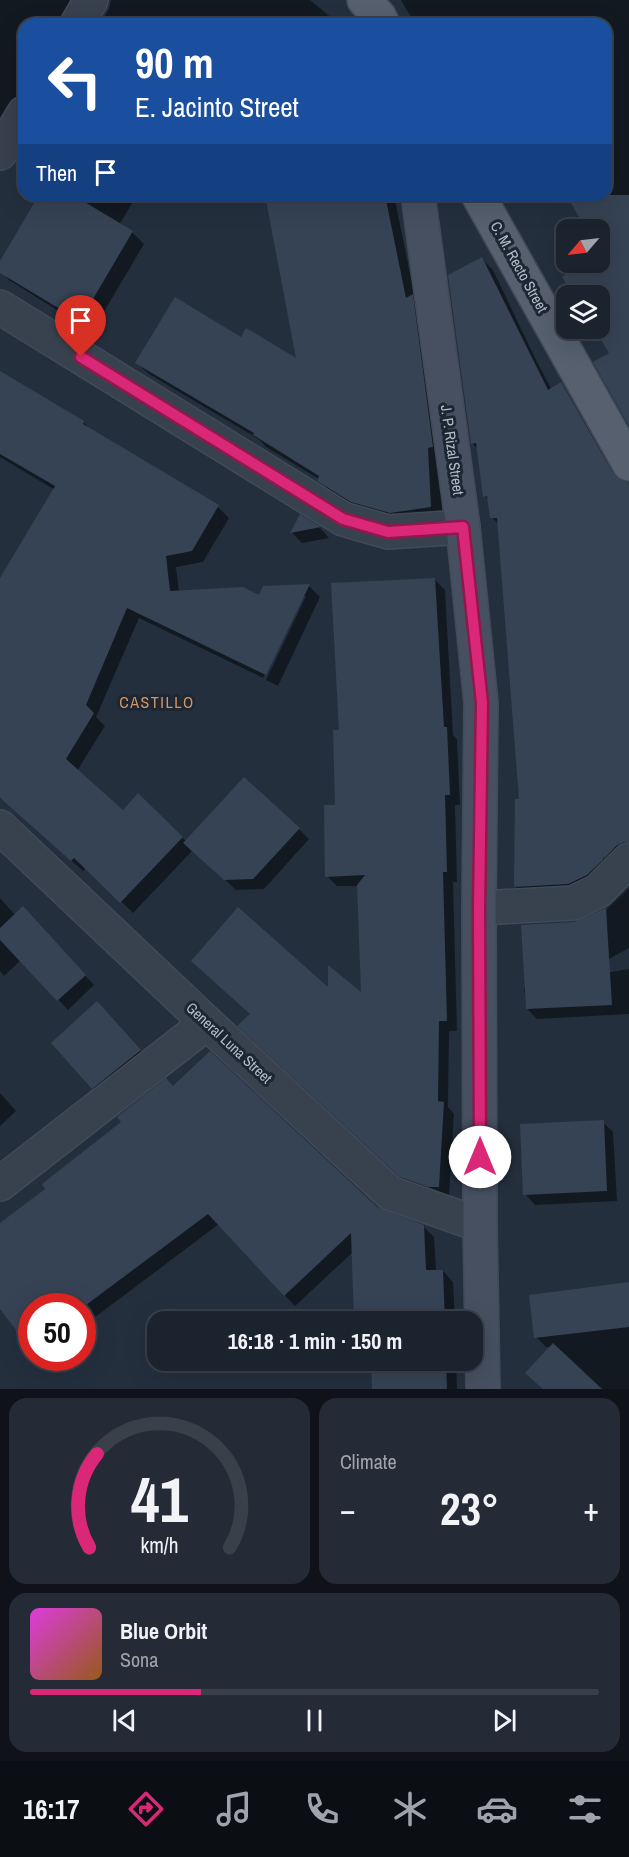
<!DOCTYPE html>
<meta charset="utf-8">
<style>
body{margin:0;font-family:"Archivo Narrow",sans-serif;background:#242b36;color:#f1f3f6;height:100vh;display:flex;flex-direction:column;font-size:22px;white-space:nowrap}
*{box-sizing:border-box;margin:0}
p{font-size:20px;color:#a0a4aa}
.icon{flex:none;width:33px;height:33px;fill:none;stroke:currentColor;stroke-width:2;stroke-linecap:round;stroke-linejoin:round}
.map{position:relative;height:1389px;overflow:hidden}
.details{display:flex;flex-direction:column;gap:9px;padding:9px;background:#0f1319;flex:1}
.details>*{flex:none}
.top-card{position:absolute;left:18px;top:18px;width:594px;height:183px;border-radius:18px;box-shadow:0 6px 24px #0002,0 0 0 2px #39404a;background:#1a4fa0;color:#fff;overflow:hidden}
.needle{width:39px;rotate:242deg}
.buttons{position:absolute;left:556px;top:219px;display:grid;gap:12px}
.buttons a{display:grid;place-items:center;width:54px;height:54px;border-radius:12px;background:#1b232e;box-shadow:0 6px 24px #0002,0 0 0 2px #39404a;font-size:30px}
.speed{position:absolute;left:18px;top:1293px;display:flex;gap:12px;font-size:30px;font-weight:700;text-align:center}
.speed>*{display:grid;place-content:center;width:78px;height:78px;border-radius:50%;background:#1b232e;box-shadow:0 6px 24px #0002,0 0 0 2px #39404a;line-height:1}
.speed .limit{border:9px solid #d22;background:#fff;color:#111}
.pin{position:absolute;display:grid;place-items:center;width:51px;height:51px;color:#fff;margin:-62px -26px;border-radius:50% 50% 50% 0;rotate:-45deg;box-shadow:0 0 6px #0007}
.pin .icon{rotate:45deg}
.me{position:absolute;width:66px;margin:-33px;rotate:0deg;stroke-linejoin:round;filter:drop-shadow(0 0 4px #0008)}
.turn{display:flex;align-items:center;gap:21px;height:126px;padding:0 18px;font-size:27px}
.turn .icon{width:78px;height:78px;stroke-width:2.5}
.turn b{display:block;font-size:42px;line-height:51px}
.then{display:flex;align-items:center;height:57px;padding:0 18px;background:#0003;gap:12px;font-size:22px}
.big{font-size:45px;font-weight:700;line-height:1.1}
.details .card{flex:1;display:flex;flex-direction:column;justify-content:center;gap:9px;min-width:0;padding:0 21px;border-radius:18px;background:#242b36}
.details .dial{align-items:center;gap:0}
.dial svg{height:156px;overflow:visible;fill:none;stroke:#39404a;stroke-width:7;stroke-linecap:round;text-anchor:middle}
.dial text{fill:#f1f3f6;stroke:none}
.song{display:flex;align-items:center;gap:18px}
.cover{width:72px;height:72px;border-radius:9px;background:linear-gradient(135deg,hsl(300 70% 55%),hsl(30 70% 35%))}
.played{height:6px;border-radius:3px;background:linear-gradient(90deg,#db2777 30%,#39404a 30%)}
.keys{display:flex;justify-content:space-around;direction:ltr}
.heat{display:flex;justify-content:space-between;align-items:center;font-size:33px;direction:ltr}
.details .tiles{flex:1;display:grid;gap:9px;grid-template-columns:1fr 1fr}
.card:last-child{grid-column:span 2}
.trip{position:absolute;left:147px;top:1311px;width:336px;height:60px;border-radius:18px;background:#1b232e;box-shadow:0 6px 24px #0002,0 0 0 2px #39404a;font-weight:700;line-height:60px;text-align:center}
.tab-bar{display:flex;height:96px;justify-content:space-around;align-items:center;background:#0b0e12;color:#a0a4aa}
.tab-bar .icon{width:42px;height:42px}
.tab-bar .active{color:#db2777}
.tab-bar b{font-size:27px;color:#f1f3f6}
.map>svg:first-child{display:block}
.shadow{fill:#0007}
.building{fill:#364354}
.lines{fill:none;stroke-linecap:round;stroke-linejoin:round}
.minor-casing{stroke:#414a57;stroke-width:36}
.secondary-casing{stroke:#414a57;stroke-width:36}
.primary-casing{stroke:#414a57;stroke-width:36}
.minor{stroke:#38414e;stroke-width:33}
.secondary{stroke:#465061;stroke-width:33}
.primary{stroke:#56606e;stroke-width:33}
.route-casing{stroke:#8e194d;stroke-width:15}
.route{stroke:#db2777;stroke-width:10}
.labels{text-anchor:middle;stroke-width:6;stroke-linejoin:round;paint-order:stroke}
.street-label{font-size:15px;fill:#b4bcc9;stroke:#1d2633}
.neighbourhood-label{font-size:16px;letter-spacing:1.5px;fill:#d59563;stroke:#1d2633}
</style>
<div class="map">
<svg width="629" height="1389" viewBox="0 0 629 1389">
<rect width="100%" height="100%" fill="#242f3e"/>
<g class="shadow">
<path d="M0 0H89L74 24H24V111L0 124Z"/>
<path d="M111 0H310L339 24H100L109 9Z"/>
<path d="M401 0H629V417L611 353 600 328V256L603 254 600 248V230L568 195H606V24H415Z"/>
<path d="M41 195H137L119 225 132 232 144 244 92 332 9 280 0 270V264Z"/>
<path d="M267 195H394L415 298 424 308 439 459 443 518 403 524 364 513 330 492 319 479 266 447 260 440 149 374 137 363 242 339 298 361Z"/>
<path d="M482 259 493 270 536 360 629 535V856L598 886 527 897 516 887 520 800 499 525 492 517 489 501 485 496 479 450 472 443Z"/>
<path d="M0 372 83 422 93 432 218 507 229 518 203 562 176 567 179 592 260 597 309 586 320 597 278 686 266 680 306 596H302L263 678 139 618 96 717 105 726 77 771 123 812 139 795 187 842 299 829 309 839 264 889 236 890 193 850 133 913 86 868 83 871 0 798V581L55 490 0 457Z"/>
<path d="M300 516 320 528 329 538 302 543 292 533Z"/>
<path d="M435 580 445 590 453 735 457 739 460 805H455L457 882H453L457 1031H449L448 1107 454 1114 449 1197 412 1187 250 1036 330 991 362 995 358 886H337L327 876 337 806 340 731Z"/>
<path d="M629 888V948L574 978 629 969V1014L537 1019 527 1009 524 988 575 923 607 909Z"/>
<path d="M0 898 15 915 33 918 94 985 68 1010 21 960 4 976 0 971Z"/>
<path d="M107 1013 150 1061 103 1098 93 1088Z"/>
<path d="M173 1087 376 1208 423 1226 434 1237 436 1271H443L453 1282 455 1322H356L353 1252 295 1306 219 1224 82 1327V1306H32V1348L0 1304V1225Z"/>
<path d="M0 1093 16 1111 0 1126Z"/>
<path d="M603 1122 613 1132 617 1201 535 1205 525 1194Z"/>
<path d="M629 1284V1389H544L552 1347H546L535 1336Z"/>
<path d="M373 1360H456L457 1389H374Z"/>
</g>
<g class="building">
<path d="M39 195H73L133 231 80 321 0 273V261Z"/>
<path d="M265 195H385L406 298 413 294 433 447 428 448 431 507 390 513 351 502 317 481 319 476 253 435 254 433 135 363 175 297 241 337 246 328 296 358Z"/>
<path d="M566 195H629V426L593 362 609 353 594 328H600V296H574L562 277 586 262H600L601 253 600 230H587Z"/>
<path d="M482 257 548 390 561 382 613 473 620 480 629 483V842H624L616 846 604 859 603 856V860L587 875 568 884 514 887 515 799H519L497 518H490L487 496 483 497 476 443 471 444 448 275Z"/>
<path d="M0 371 84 421 83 424 219 505 192 551 166 556 170 591 243 587 259 595 263 586 310 584 266 675 127 608 86 705 94 713 66 759 123 810 138 793 183 837 120 903 74 858 71 861 0 798V578L55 486 0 454Z"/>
<path d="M300 514 321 527 290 533Z"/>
<path d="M435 578 444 727H447L450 795H445L447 872H443L447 1021H439L438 1101 444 1102 439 1187H428L400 1177 237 1026 250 1014 191 961 238 907 328 987V965L361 992 357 885 365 875 325 877 324 805H335L333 730H339L331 583Z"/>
<path d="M244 777 300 828 253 879 224 880 183 843Z"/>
<path d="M23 906 86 975 57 1001 0 940V928Z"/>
<path d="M606 908 612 1005 526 1009 521 925 574 922Z"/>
<path d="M97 1001 141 1050 92 1089 51 1043Z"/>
<path d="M210 1051 377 1207 424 1225 426 1270H443L445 1322H354L351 1233 284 1296 208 1214 82 1308V1306H32L30 1348 0 1309V1223L45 1189 42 1184 121 1122 117 1117 166 1078 173 1086Z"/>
<path d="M604 1120 607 1191 523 1195 520 1124Z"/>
<path d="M629 1282V1327L534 1338 529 1295Z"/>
<path d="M553 1343 602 1389H543L525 1373Z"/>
<path d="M371 1360H446L447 1389H372Z"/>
</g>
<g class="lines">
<g class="minor-casing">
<g id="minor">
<path d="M77 24 91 0"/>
<path d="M0 153 24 113"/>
<path d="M0 307 343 519 388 532 463 527"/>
<path d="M0 827 207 1023 390 1193 480 1225"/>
<path d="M479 908 573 903 598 891 629 860"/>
<path d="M0 1184 207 1023"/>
</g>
</g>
<g class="secondary-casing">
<path id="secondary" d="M418 195 463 527 481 703 479 908 480 1225 483 1389"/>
</g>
<g class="primary-casing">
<g id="primary">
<path d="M364 0 379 16 383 24"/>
<path d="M478 195 629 464"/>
</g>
</g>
<use href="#minor" class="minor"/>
<use href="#secondary" class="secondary"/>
<use href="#primary" class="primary"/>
</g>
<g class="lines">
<g class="route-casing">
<path id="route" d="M81 357 343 519 388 532 463 527 482 703 479 908 480 1157"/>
</g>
<use href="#route" class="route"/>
</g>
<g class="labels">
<g class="street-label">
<text transform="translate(519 267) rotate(61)" y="5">C. M. Recto Street</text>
<text transform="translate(452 450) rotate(82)" y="5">J. P. Rizal Street</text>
<text transform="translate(229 1043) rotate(43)" y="5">General Luna Street</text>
</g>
<g class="neighbourhood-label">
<text x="157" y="708">CASTILLO</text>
</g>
</g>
</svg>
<div class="buttons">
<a><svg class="needle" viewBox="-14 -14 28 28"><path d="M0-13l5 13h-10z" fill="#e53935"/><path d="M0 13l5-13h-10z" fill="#a0a4aa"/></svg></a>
<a><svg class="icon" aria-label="layers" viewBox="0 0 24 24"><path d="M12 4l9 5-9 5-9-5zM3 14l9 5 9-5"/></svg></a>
</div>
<div class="speed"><div class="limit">50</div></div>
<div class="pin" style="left:81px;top:357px;background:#d93025"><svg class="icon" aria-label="arrive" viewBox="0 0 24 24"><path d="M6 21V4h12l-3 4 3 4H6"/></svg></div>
<svg class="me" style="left:480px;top:1157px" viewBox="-20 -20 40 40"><circle r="19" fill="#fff"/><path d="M0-13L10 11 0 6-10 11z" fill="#db2777"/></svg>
<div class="trip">16:18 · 1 min · 150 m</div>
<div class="top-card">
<div class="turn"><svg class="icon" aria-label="left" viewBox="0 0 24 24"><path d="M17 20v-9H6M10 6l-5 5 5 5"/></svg><div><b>90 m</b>E. Jacinto Street</div></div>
<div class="then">Then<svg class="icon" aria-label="arrive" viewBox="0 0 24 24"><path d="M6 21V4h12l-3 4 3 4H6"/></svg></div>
</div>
</div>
<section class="details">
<div class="tiles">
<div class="card dial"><svg viewBox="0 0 100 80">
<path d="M14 69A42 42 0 1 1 86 69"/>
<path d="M14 69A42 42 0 0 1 18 21" stroke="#db2777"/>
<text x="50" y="56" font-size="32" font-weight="700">41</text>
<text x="50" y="72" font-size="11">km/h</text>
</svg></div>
<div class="card"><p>Climate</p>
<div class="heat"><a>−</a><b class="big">23°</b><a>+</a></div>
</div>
<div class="card">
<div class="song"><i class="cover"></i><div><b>Blue Orbit</b><p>Sona</p></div></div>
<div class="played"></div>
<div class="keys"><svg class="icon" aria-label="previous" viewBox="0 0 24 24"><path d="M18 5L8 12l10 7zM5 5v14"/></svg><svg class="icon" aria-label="pause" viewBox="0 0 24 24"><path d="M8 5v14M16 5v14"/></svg><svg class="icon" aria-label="next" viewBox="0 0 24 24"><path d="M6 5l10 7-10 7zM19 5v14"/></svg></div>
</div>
</div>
</section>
<nav class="tab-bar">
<b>16:17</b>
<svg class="icon active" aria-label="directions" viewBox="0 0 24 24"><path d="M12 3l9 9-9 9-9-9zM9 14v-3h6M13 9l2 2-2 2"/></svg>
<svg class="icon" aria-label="music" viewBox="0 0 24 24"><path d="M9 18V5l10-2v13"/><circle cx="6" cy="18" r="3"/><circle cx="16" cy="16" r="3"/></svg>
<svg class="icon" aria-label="phone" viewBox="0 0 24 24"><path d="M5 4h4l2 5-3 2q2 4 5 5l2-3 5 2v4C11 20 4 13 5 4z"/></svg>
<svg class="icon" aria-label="climate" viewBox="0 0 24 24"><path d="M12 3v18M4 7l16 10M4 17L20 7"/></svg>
<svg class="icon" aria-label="car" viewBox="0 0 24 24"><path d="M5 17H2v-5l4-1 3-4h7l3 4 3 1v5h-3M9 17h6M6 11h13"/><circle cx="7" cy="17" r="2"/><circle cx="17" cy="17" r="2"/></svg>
<svg class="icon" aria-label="filters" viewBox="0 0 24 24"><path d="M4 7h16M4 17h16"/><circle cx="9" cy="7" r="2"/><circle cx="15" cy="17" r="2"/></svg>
</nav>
